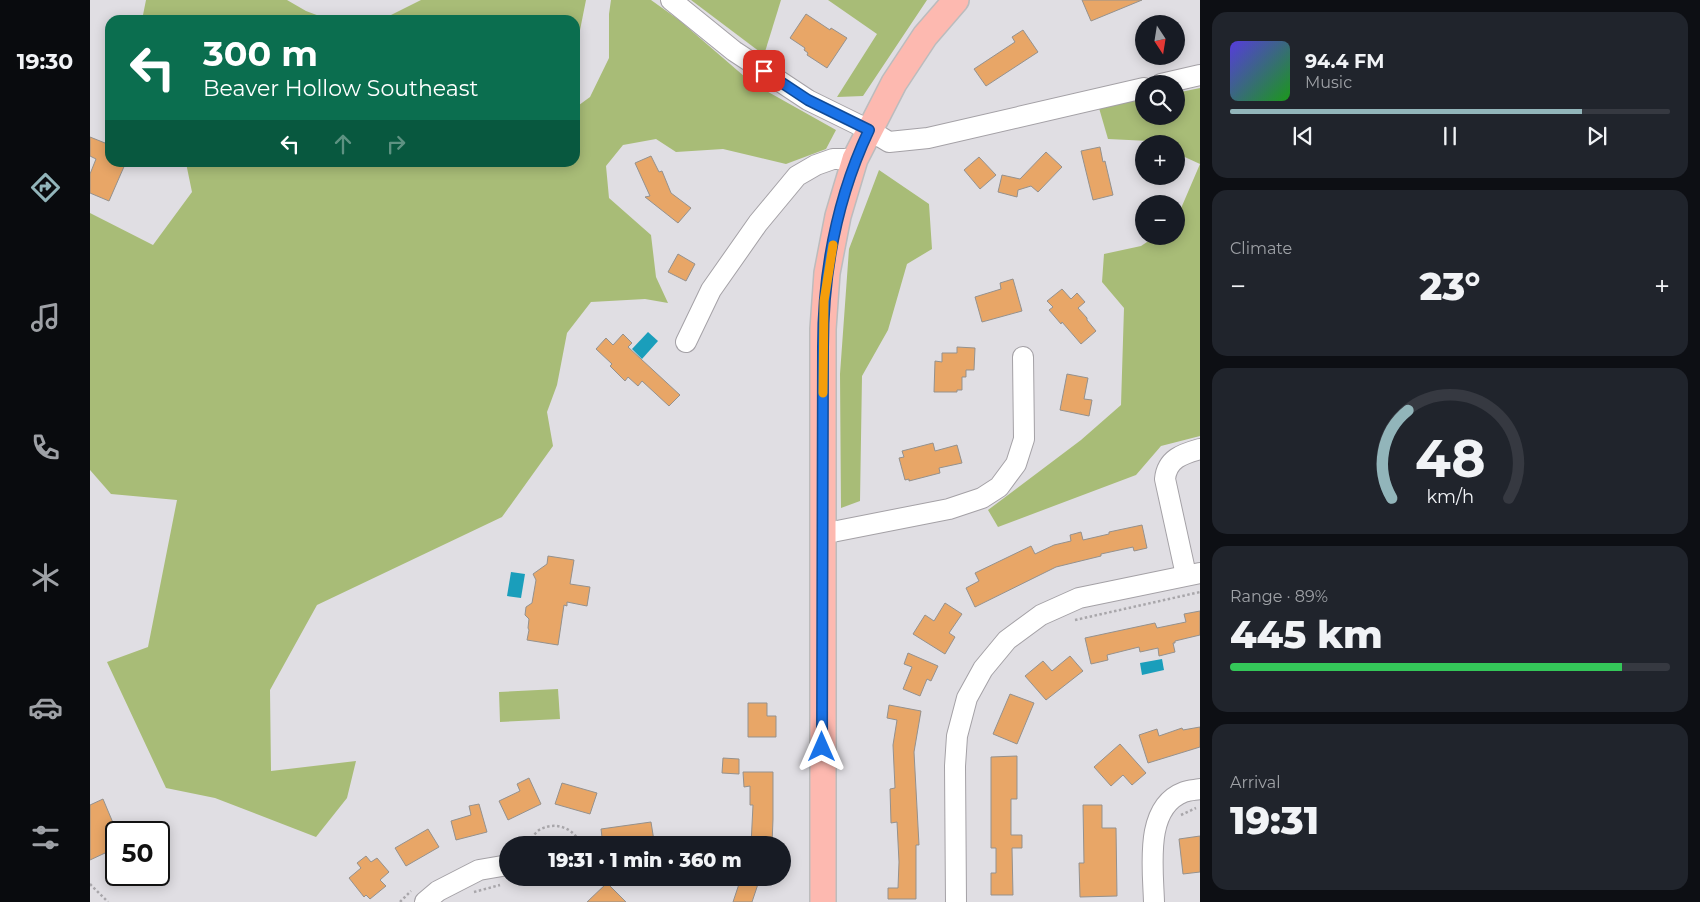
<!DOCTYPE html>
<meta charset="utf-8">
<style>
body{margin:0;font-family:Montserrat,sans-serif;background:#20242c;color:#f1f3f6;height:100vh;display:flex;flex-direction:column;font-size:19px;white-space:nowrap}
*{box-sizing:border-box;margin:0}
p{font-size:16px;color:#9ea1a6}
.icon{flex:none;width:28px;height:28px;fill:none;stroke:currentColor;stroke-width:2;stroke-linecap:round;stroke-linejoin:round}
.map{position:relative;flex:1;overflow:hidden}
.drawer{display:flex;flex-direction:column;gap:12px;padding:12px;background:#0d0f14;width:500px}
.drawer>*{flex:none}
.banner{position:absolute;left:15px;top:15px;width:475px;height:152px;border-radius:15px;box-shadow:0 2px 12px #0003;background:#0b6e4f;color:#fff;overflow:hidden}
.needle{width:32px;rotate:168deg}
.tools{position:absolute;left:1045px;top:15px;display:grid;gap:10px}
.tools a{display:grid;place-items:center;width:50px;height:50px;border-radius:50%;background:#171b24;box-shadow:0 2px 12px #0003;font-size:25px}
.speed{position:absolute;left:15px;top:821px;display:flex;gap:10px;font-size:25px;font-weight:700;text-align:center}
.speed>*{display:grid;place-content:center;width:65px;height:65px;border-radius:50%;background:#171b24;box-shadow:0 2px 12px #0003;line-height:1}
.speed .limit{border:2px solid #111;border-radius:8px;background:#fff;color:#111}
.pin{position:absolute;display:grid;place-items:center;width:42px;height:42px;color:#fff;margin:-21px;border-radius:10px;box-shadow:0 2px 8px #0006}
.me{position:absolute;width:55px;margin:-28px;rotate:0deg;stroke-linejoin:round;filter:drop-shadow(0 0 4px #0008)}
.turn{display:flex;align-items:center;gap:18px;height:105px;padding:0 15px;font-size:22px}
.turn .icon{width:65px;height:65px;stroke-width:2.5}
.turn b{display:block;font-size:35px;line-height:42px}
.lanes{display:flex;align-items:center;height:48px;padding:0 15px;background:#0003;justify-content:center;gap:25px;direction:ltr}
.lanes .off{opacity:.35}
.big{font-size:38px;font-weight:800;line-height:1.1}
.drawer .tile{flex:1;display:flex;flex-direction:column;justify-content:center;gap:8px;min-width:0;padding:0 18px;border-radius:15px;background:#20242c}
.drawer .dial{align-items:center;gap:0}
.dial svg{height:130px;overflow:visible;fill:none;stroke:#363941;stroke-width:7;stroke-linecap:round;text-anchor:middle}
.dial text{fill:#f1f3f6;stroke:none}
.song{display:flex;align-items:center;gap:15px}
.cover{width:60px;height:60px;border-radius:8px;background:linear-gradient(135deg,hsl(250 70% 55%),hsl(120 70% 35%))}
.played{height:5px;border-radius:2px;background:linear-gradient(90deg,#92b5ba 80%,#363941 80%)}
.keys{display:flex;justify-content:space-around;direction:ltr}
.heat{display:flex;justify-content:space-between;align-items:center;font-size:28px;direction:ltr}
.charge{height:8px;border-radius:4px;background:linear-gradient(90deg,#34c759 89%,#363941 0)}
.trip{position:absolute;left:409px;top:836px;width:292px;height:50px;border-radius:25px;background:#171b24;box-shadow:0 2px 12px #0003;font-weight:800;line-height:50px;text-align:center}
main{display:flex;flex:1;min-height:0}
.tabs{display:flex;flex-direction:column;width:90px;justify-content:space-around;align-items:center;background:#090b0e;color:#9ea1a6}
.tabs .icon{width:35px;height:35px}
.tabs .selected{color:#92b5ba}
.tabs b{font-size:22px;color:#f1f3f6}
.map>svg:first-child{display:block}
.green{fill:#a8bc77}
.water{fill:#1a9ebb}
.building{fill:#e8a667;stroke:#95918d}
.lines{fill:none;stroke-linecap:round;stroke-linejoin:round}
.minor-casing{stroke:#a4a1a6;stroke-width:22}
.major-casing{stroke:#bcbcbd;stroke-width:28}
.path{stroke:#a8a6aa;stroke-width:2.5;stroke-dasharray:2.5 2.5;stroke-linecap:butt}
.minor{stroke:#fff;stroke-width:20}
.major{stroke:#fdb9b0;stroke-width:25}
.route-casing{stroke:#114b97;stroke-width:12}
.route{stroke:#1a73e8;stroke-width:9}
.slow{stroke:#f59e0b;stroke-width:9}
</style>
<main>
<nav class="tabs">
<b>19:30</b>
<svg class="icon selected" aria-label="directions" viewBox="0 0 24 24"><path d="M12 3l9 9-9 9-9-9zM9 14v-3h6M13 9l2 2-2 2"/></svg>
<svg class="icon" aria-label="music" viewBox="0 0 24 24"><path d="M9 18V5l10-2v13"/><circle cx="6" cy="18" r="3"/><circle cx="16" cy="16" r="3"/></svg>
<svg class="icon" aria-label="phone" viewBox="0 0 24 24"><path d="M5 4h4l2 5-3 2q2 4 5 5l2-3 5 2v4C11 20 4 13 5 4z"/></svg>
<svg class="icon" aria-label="climate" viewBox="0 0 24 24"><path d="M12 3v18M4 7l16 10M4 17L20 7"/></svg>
<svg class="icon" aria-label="car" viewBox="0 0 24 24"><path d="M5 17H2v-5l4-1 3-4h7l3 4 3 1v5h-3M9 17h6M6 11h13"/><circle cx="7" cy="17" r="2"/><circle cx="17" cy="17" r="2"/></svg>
<svg class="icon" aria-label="filters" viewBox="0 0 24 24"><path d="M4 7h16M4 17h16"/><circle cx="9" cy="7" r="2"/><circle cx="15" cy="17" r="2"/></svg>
</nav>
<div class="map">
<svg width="1110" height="902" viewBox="0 0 1110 902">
<rect width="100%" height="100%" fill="#e0dee3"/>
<g class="green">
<path d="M56 0H197L216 11 240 20H52Z"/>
<path d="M331 0H496L488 40 485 42V20H291Z"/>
<path d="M521 0H561L589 20 662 83 746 130 736 149 696 164 633 149 586 152 566 139 533 145 516 166 519 198 561 235 566 277 578 303 555 299 501 302 477 333 467 385 457 412 463 446 412 517 227 605 180 690 181 771 266 761 257 798 226 837 125 798 76 788 17 662 58 647 87 500 21 494 0 470V213L63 245 102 192 96 163 485 162V108L500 97 519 58V14Z"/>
<path d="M601 0H691L674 55Z"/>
<path d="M738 0H837L773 96 747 97 787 34Z"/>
<path d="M1110 88V436L1071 446 1046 475 908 527 898 510 991 440 1031 405 1034 308 1012 282 1014 254 1051 246 1066 236H1086V220L1110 164 1086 153V144H1066L1059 141 1018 139 1009 108 1054 99V116H1086V93Z"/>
<path d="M789 170 839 204 842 249 817 264 798 330 772 376 770 501 751 508 750 374 759 249Z"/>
<path d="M468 689 470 719 410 722 409 692Z"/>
</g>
<g class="water">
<path d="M558 332 568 341 552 359 542 349Z"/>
<path d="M421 572 435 574 431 598 417 596Z"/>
<path d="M1072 659 1074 670 1052 675 1050 663Z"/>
</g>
<g class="building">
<path d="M992 0H1052L1001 21Z"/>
<path d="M716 14 740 30 741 28 757 38 737 68 717 55 718 53 714 50 715 48 700 38Z"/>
<path d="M933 30 948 52 896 86 884 69 925 42 922 37Z"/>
<path d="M0 137 20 145V162H36L19 201 0 193V174L6 159 0 156Z"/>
<path d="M1010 147 1013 162 1015 161 1023 195 1003 200 991 151Z"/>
<path d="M956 152 972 167 948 192 941 186 928 190 927 197 908 192 912 175 930 179Z"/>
<path d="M561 156 569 172 572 171 581 193 601 208 588 223 555 197 560 196 545 163Z"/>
<path d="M889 157 906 175 890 189 874 170Z"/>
<path d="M588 254 605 264 596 281 578 272Z"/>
<path d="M923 279 932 311 892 322 885 297 911 289 910 283Z"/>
<path d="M972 289 981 299 987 293 995 302 988 308 997 318V320L1006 331 991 344 972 322 971 324 959 310 963 307 957 301Z"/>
<path d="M533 334 542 343 538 347 590 395 579 406 552 381 548 386 538 377 535 381 520 366 522 364 506 349 516 338 523 345Z"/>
<path d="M867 347 885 348 884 370H876V377H872V390H867V392H844L845 361 852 362V353H867Z"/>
<path d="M977 374 998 378 994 399 1002 400 999 416 970 410Z"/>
<path d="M843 443 845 451 867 445 872 463 849 468 850 473 819 481V479L815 480 809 458 814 457 812 451Z"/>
<path d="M1052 525 1057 548 1044 551 1043 547 1011 554V556L966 567 885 607 876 588 889 581 885 573 941 546 945 554 964 545 981 541 980 535 991 532 993 540 1019 534V532Z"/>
<path d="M458 556 484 560 480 584 500 587 497 606 477 602V606L474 605 468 645 437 640 439 630 438 628 439 619 435 615 436 607 442 603 446 580 443 574 457 564Z"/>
<path d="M855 603 872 614 859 633 865 637 855 654 823 634 835 615 844 621Z"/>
<path d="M1110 611V635L1085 641V643H1083L1085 652 1069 656 1068 648 1050 652 1049 647 1017 655 1018 660 1001 664 995 638 1065 623 1067 628 1096 622 1094 614Z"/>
<path d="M818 653 848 666 841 681 837 679 830 696 813 689 822 667 814 664Z"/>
<path d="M980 656 993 671 956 700 935 676 953 661 962 671Z"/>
<path d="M920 694 944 703 927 744 903 734Z"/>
<path d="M658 703H677V716H686V737H658Z"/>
<path d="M799 705 831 711 824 752 829 845H826V899H798V888H808L809 862 807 822 801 823 800 789 805 788 803 745 807 720 797 718Z"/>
<path d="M1110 727V747L1058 763 1049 735 1067 729 1069 736 1092 728 1093 730Z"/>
<path d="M1030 744 1056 773 1042 785 1033 775 1021 786 1004 767Z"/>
<path d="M927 756V799H921V835H932V848H922L923 895H901V873H906V848H901V757Z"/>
<path d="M633 758 649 759V774L632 773Z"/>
<path d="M653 772H683V819L682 845H661L663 805H660V786L654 787Z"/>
<path d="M439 778 451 804 418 820 409 801 430 791 427 784Z"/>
<path d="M472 783 507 793 500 814 465 804Z"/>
<path d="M13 799 26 830V876L15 853 0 860V805Z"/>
<path d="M389 804 397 832 366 840 361 821 381 815 379 806Z"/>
<path d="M993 805H1012V828H1026L1027 896 990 897 989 863H994Z"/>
<path d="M561 822 564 841 554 843V845H513L511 829Z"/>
<path d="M338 829 349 847 316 866 305 848Z"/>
<path d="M1110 836V872L1093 874 1089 839Z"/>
<path d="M276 856 281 862 287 858 299 872 290 880 296 886 280 899 276 895 274 897 259 878 271 868 267 863Z"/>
<path d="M651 878H670L662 902H643Z"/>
<path d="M517 883 536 902H497Z"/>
</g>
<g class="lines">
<g class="minor-casing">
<g id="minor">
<path d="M581 0 644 51 718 100 779 130 799 142 838 138 1054 88"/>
<path d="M1071 84 1110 75"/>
<path d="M596 342 621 290 668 223 707 176 726 165 743 159H765"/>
<path d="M732 534 859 509 892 498 909 487 926 464 934 439 933 357"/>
<path d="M1096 575 1075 479C1077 459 1092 454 1110 449"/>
<path d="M335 902 348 891 389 870 418 865"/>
<path d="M866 902 865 766 867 736 877 698 893 669 917 640 951 615 989 598 1110 573"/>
<path d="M1064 902C1063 867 1054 807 1094 792 1099 790 1105 790 1110 789"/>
</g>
</g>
<g class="major-casing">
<path id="major" d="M733 902V329L737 273 748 216 765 159 804 83 835 36 866 0"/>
</g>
<g class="path">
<path d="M985 620 1110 592"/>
<path d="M1091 815 1106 808"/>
<path d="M434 845C441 842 444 832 451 829 467 821 485 829 491 845"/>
<path d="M443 878C457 886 471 888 485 878"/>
<path d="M423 882 442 878"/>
<path d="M0 884 18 902"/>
<path d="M384 892 410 885"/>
<path d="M310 902 321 891"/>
</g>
<use href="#minor" class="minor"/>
<use href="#major" class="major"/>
</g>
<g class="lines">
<g class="route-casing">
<path id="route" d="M674 71 718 100 779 130C747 198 733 273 733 347L732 747"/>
</g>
<use href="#route" class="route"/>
<path class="slow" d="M733 393 734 301 743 245"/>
</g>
</svg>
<div class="tools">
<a><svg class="needle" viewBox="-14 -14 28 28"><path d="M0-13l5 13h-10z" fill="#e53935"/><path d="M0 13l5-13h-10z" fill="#9ea1a6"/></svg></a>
<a><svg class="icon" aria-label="search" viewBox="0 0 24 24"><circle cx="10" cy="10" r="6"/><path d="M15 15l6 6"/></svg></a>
<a>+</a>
<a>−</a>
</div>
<div class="speed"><div class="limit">50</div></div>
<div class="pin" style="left:674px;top:71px;background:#d93025"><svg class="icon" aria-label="arrive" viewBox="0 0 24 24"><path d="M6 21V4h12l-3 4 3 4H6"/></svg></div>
<svg class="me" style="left:732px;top:747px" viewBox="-20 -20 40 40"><path d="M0-17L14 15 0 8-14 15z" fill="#1a73e8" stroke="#fff" stroke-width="4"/></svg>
<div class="trip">19:31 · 1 min · 360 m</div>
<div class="banner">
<div class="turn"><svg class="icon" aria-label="left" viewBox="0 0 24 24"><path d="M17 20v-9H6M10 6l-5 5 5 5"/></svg><div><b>300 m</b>Beaver Hollow Southeast</div></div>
<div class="lanes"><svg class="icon" aria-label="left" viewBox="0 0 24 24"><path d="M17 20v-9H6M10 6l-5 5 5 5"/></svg><svg class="icon off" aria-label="ahead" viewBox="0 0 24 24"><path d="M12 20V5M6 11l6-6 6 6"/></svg><svg class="icon off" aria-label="right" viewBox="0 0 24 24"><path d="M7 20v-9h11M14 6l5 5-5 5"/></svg></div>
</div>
</div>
<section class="drawer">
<div class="tile">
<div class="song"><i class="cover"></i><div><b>94.4 FM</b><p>Music</p></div></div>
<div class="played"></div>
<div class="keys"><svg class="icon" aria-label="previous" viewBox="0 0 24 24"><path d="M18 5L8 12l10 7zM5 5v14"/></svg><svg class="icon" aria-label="pause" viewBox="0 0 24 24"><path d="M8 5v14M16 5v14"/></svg><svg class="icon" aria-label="next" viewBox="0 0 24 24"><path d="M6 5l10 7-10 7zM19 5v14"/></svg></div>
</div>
<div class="tile"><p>Climate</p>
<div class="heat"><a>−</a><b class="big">23°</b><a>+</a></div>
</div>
<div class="tile dial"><svg viewBox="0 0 100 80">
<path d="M14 69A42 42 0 1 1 86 69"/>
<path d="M14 69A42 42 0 0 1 24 15" stroke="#92b5ba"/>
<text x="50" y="56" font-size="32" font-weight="700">48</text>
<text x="50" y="72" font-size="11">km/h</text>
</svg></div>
<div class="tile"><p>Range · 89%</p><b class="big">445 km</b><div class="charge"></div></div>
<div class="tile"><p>Arrival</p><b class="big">19:31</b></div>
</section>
</main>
